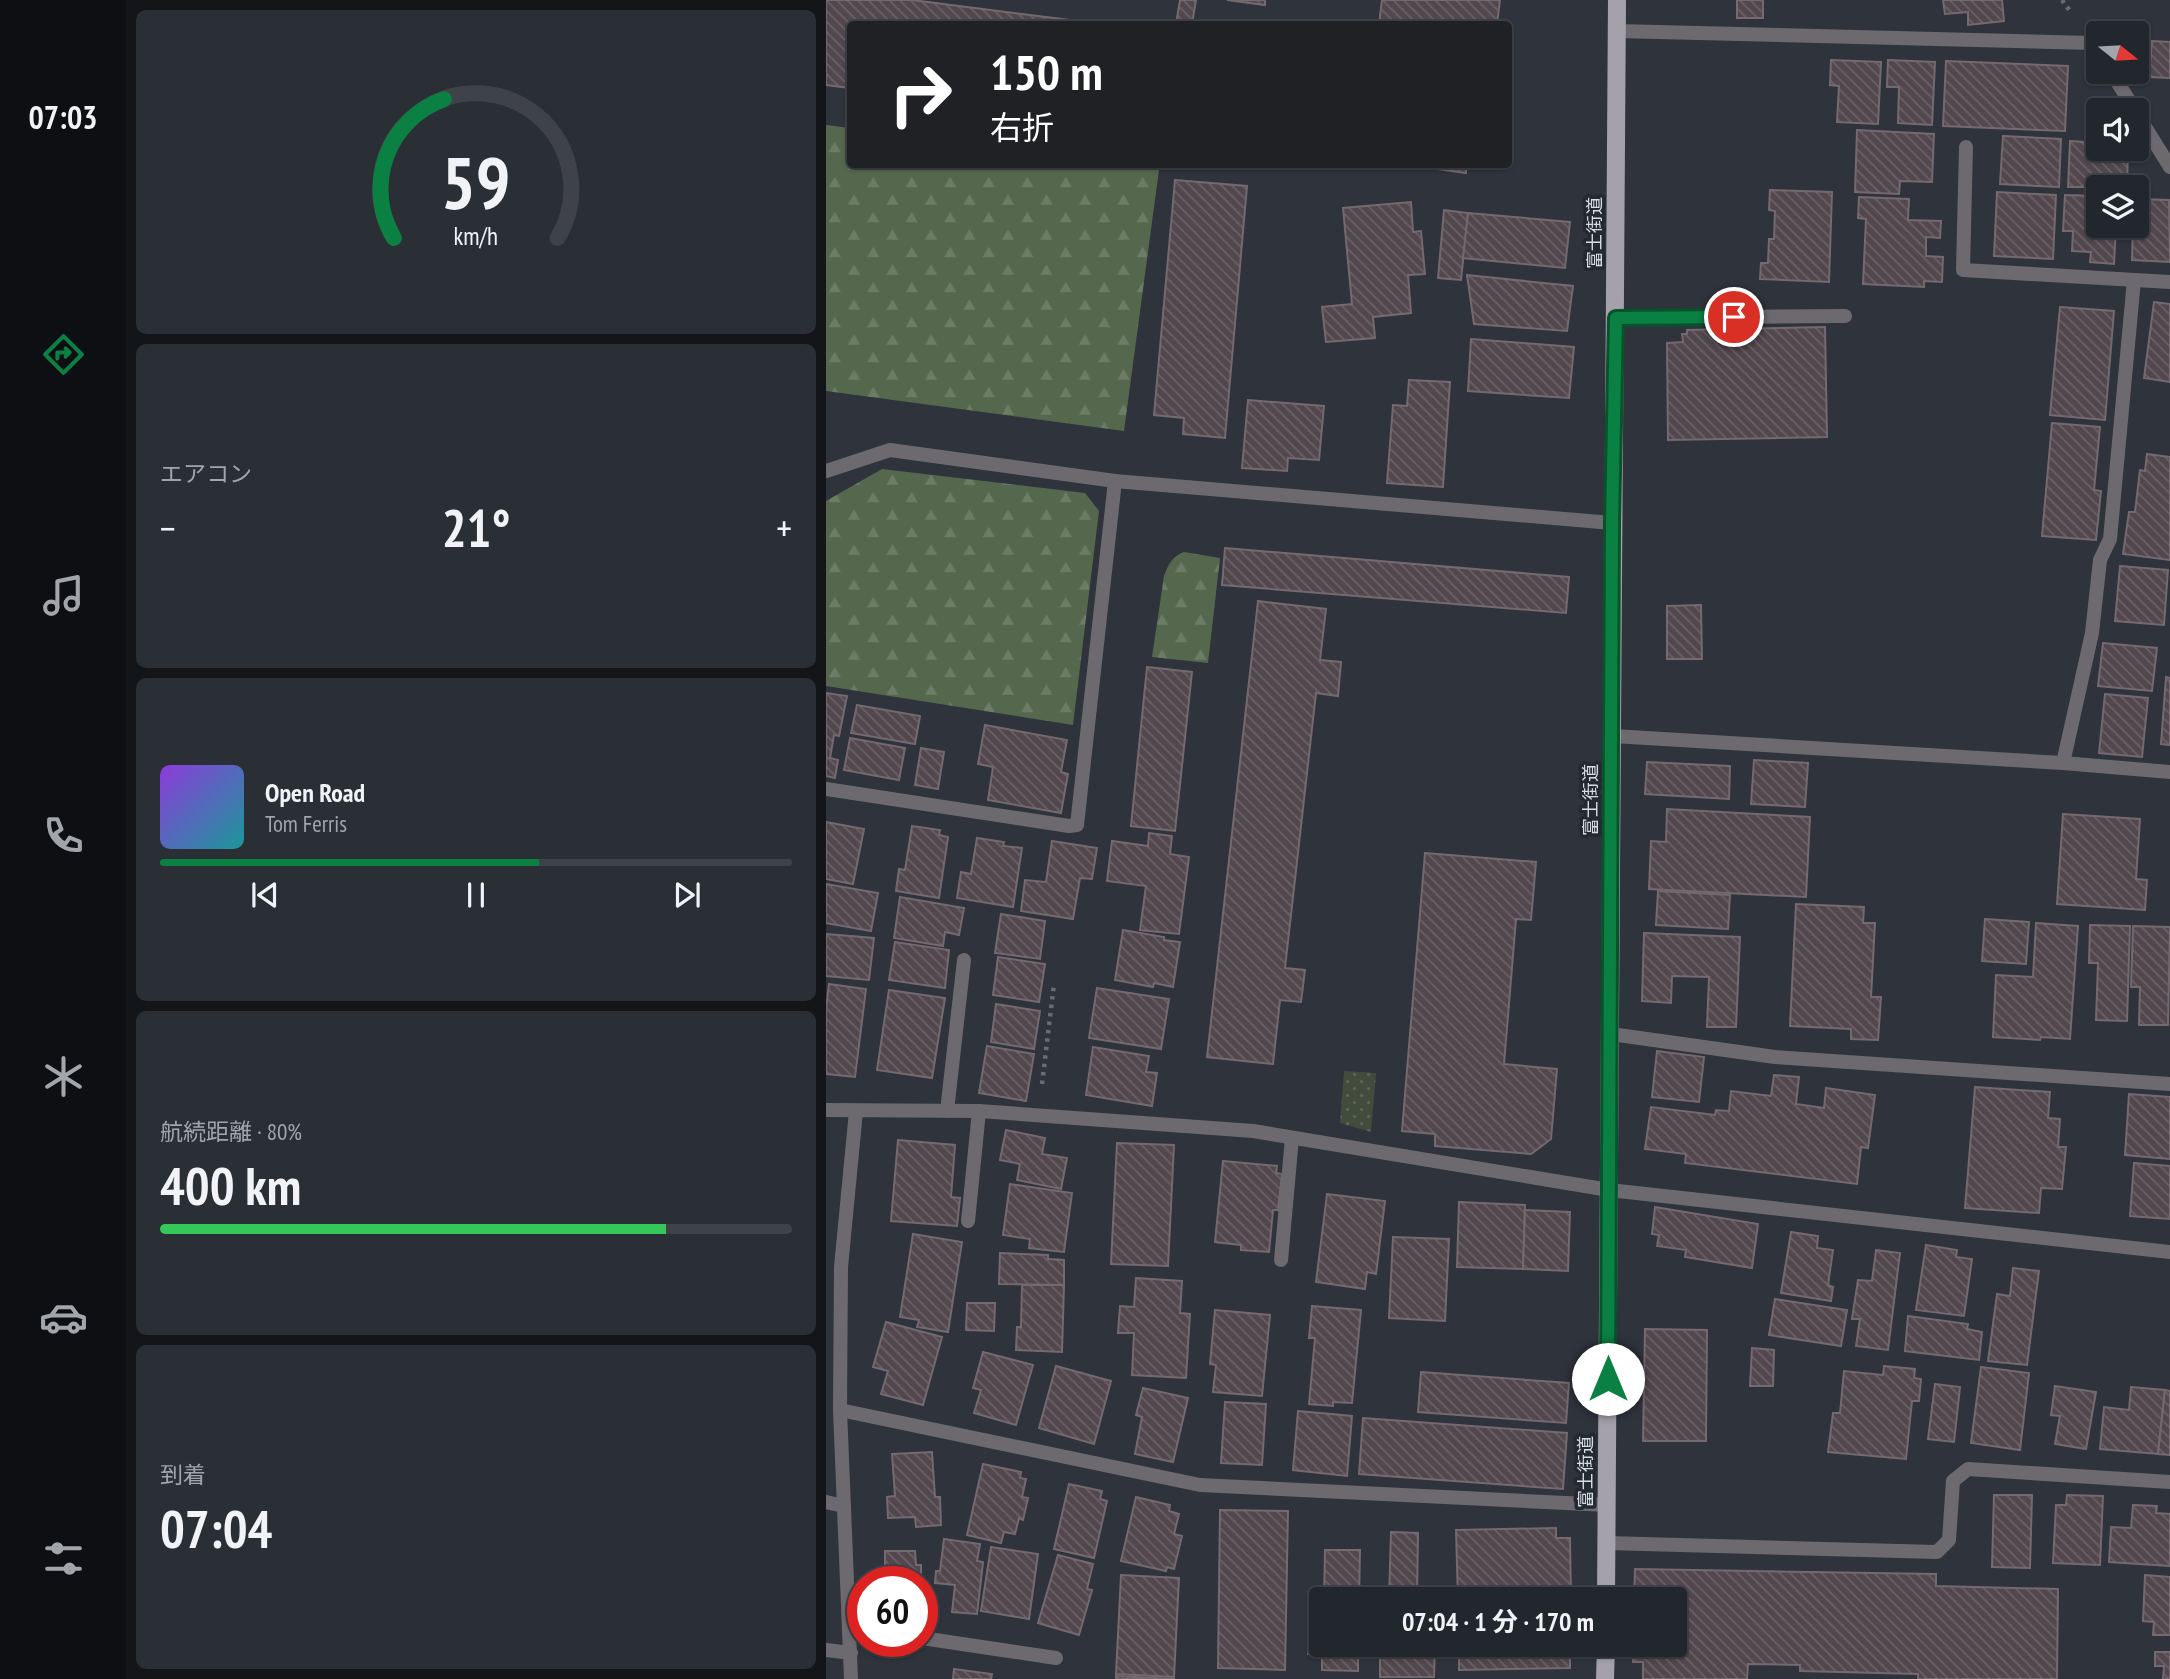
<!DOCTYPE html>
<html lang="ja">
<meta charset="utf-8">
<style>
body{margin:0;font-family:"PT Sans Narrow","Noto Sans JP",sans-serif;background:#2a2e35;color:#f1f3f6;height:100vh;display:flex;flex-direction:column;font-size:26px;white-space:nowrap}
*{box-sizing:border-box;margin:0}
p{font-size:23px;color:#a2a5aa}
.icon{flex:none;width:38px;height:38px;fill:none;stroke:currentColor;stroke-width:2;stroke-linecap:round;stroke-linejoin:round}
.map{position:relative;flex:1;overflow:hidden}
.details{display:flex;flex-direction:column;gap:10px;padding:10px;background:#131519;width:700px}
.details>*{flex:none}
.top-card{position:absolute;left:21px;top:21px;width:665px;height:147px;border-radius:7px;box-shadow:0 2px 5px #0004,0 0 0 2px #3f4349;background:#202124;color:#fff;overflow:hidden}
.needle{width:46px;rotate:108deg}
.buttons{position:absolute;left:1260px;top:21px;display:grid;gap:14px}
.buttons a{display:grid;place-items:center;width:63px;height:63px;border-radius:7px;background:#22262d;box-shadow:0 2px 5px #0004,0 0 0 2px #3f4349;font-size:35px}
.speed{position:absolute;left:21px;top:1566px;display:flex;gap:14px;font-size:35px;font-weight:700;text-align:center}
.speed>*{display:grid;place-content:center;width:91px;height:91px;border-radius:50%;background:#22262d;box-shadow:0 2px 5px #0004,0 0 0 2px #3f4349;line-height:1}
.speed .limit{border:10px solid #d22;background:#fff;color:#111}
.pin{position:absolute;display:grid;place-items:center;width:60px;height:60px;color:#fff;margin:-30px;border:4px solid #fff;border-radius:50%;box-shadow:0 2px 7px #0007}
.me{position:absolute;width:77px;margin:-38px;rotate:0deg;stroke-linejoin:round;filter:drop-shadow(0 0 5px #0008)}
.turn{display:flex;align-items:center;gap:24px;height:147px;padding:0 28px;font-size:32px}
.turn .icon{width:91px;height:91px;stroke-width:2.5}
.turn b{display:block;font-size:49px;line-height:60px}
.big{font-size:52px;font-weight:700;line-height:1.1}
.details .tile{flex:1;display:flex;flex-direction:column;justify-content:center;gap:10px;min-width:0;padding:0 24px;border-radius:10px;background:#2a2e35}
.details .dial{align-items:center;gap:0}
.dial svg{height:182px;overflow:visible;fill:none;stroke:#3f4349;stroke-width:7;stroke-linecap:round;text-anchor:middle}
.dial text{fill:#f1f3f6;stroke:none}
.song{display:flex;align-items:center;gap:21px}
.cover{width:84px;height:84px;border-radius:10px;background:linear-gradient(135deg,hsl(270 70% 55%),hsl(180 70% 35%))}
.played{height:7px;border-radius:4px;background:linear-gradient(90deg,#0b8043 60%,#3f4349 60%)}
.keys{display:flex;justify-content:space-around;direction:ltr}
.heat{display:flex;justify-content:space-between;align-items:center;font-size:38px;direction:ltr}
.charge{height:10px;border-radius:5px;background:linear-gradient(90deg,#34c759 80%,#3f4349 0)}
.trip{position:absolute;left:483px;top:1587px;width:378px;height:70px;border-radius:7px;background:#22262d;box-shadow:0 2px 5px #0004,0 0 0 2px #3f4349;font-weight:700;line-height:70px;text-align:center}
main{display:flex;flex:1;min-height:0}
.tab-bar{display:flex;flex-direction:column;width:126px;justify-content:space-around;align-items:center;background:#0e0f12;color:#a2a5aa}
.tab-bar .icon{width:49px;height:49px}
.tab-bar .current{color:#0b8043}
.tab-bar b{font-size:32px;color:#f1f3f6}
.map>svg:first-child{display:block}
.grass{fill:url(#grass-dots)}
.forest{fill:url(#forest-firs)}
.building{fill:url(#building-back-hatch);stroke:#756970;stroke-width:2}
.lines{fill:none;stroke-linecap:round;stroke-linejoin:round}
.path{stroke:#686c74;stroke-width:4.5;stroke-dasharray:3.5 5;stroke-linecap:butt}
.service{stroke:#6c6a6f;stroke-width:14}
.minor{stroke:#6c6a6f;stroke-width:14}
.primary{stroke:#a5a1ab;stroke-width:18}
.route-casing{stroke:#07532c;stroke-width:18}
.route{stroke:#0b8043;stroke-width:12}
.labels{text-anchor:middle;stroke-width:7;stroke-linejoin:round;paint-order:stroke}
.street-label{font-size:18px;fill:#d9dce2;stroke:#242932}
</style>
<main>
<nav class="tab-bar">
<b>07:03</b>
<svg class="icon current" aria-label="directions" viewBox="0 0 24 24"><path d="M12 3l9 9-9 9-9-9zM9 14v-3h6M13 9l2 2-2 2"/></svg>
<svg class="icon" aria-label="music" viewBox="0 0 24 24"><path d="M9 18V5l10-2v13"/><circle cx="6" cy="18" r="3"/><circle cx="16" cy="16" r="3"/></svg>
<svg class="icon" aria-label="phone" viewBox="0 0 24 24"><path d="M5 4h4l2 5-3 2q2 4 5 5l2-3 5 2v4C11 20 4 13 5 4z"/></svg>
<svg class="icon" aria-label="climate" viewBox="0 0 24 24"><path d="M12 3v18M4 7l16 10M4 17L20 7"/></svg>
<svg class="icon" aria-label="car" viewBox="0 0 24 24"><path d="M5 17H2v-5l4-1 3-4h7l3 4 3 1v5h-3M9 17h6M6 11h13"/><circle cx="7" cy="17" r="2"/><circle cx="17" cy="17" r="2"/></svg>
<svg class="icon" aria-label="filters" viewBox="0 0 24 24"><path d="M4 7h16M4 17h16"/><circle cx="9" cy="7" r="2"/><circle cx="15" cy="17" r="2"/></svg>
</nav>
<section class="details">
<div class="tile dial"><svg viewBox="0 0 100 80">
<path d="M14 69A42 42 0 1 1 86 69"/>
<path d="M14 69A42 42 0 0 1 36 8" stroke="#0b8043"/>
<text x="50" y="56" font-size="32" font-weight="700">59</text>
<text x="50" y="72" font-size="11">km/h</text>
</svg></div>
<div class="tile"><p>エアコン</p>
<div class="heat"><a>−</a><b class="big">21°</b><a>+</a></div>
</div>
<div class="tile">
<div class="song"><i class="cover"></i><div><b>Open Road</b><p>Tom Ferris</p></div></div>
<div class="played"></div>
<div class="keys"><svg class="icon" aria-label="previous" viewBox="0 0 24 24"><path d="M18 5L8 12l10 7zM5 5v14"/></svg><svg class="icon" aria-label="pause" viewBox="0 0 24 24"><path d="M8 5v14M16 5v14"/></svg><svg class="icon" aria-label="next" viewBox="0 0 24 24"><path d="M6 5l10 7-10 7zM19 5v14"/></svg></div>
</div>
<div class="tile"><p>航続距離 · 80%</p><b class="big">400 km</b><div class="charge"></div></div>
<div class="tile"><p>到着</p><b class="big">07:04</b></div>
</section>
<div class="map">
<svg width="1344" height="1679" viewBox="0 0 1344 1679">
<defs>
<pattern id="grass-dots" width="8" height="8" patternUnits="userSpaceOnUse" patternTransform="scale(1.75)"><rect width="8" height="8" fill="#424c3c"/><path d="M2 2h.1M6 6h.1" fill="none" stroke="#5d6558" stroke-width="1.8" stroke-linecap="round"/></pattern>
<pattern id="forest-firs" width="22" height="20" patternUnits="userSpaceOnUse" patternTransform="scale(1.75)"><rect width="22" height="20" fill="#55674d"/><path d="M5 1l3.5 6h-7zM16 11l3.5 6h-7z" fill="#6d7c66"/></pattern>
<pattern id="building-back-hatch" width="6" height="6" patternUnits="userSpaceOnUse" patternTransform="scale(1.75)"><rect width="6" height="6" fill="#52474d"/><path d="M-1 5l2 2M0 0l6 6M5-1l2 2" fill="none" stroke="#6a6166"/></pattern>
</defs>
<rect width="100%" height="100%" fill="#2e333c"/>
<path class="grass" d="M518 1071 550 1073 545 1132 514 1123Z"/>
<g class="forest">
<path d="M0 125 24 128V164H294L333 170 298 431 0 391Z"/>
<path d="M56 469 259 493 273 511 247 725 0 686V501Z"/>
<path d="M358 552 394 558 382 663 326 657 338 576C342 565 346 556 358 552Z"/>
</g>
<g class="building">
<path d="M0 0H86L276 24H24V88L0 85Z"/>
<path d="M354 0H370L366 24H350Z"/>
<path d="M401 0H439V5Z"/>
<path d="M556 0H674L671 24H553Z"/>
<rect x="911" y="0" width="26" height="18"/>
<path d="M1117 0H1176L1178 21 1142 25V12L1119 14Z"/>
<path d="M1326 41 1344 42V78L1323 77Z"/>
<path d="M1005 60 1055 62 1052 124 1011 122 1013 86 1004 85Z"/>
<path d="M1062 60 1109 62 1106 125 1072 123 1073 87H1061Z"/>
<path d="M1120 61 1242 66 1239 131 1117 126Z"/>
<path d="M1031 130 1108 134 1106 182 1074 181 1073 194 1029 192Z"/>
<path d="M1177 136 1235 139 1233 187 1174 184Z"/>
<path d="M1244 141 1272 143V149H1302L1301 187H1242Z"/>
<path d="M577 164H653L652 167 640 166V173Z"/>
<path d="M349 180 421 186 399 438 357 434 358 418 328 415Z"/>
<path d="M944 190 1006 192 1003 282 934 279 935 263H942L943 239H948L949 211 943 210Z"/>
<path d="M1171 192 1230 195 1227 259 1168 256Z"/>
<path d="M1239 195 1272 196V226H1290L1288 264 1264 262 1265 252 1246 251 1247 231H1237Z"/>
<path d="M1033 197 1083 199 1082 220 1115 221 1114 238 1100 237V256L1117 257 1116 282 1098 281V287L1037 284 1040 219 1032 218Z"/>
<path d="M1311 199 1343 200 1344 262 1306 260 1307 226H1311Z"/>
<path d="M585 202 587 232 595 231 599 274 582 275 585 313 547 317 549 338 500 342 496 307 526 304 517 208Z"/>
<path d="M618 210 642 213 635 280 612 278Z"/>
<path d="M642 213 744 222 739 268 637 258Z"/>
<path d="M641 275 747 286 741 331 648 324Z"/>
<path d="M1328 302 1344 304V382L1318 378Z"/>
<path d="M1234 307 1288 311 1279 420 1224 415Z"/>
<path d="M999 327 1001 437 842 440 841 343 857 342 856 334H861V330Z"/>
<path d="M645 339 748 347 743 398 642 391Z"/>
<path d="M583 380 624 382 617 487 561 483 567 405 581 406Z"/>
<path d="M422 400 498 406 493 460 462 458 461 471 416 468Z"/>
<path d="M1226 423 1274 427 1268 490 1275 491 1270 540 1216 536Z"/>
<path d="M1321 454 1344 457V560L1297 554 1303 512H1309L1314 470 1319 471Z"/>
<path d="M399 548 743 577 740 613 396 585Z"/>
<path d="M1294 566 1342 570 1338 625 1289 621Z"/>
<path d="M432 601 500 609 494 660 515 662 512 696 490 693 459 968 479 970 475 1002 454 1000 447 1064 381 1057Z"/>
<path d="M875 605 876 659H841V606Z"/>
<path d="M1277 643 1331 648 1326 691 1272 686Z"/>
<path d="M321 667 366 672 349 831 305 826Z"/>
<path d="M1340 677 1344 678V745L1335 744Z"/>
<path d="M0 693 21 696 13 736 8 735 4 758 12 760 9 778 0 776Z"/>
<path d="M1279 694 1322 698 1316 757 1273 753Z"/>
<path d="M31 705 94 716 89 744 25 733Z"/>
<path d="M159 725 241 740 235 772 242 774 235 813 162 800 167 767 152 764Z"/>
<path d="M24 738 79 748 73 780 18 770Z"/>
<path d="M95 748 118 752 112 789 89 785Z"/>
<path d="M928 760 982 763 979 807 925 804Z"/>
<path d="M821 762 904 766 903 799 819 794Z"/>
<path d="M841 809 984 817 980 897 823 889 825 841 840 842Z"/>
<path d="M1237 814 1314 819 1310 879 1321 880 1319 910 1231 904Z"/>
<path d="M0 822 38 829 27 884 0 879Z"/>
<path d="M86 826 114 830 113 835 122 837 113 898 70 891 73 869 79 870Z"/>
<path d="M323 833 346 836 344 854 363 857 353 934 314 930 320 886 281 881 286 841 322 846Z"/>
<path d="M151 838 178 842 177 846 196 848 187 907 131 898 135 872 145 874Z"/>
<path d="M226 841 271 848 266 879 254 878 247 919 195 911 199 880 220 882Z"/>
<path d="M599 853 710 862 705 920 690 919 678 1064 731 1069 725 1139 705 1154 609 1146V1134L576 1131Z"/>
<path d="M0 884 52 893 45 931 0 923Z"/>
<path d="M832 891 904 895 902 929 830 925Z"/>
<path d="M74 897 138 908 133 935 119 932 117 946 68 938Z"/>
<path d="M970 904 1038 907 1037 923H1049L1045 997H1055L1052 1040 1025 1039V1029L964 1026Z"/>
<path d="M175 914 219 921 214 959 169 953Z"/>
<path d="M1159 919 1203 922 1200 964 1156 961Z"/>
<path d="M1210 923 1252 926 1244 1039 1215 1037 1214 1040 1167 1037 1170 975 1207 977Z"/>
<path d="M1264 925 1304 926 1301 1021 1270 1020 1272 963H1263Z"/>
<path d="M1307 926 1344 927 1342 1025H1313L1314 987H1305Z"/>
<path d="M297 930 338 937V940L354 942 347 987 328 983 327 987 289 980Z"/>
<path d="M818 933 914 937 910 1027H881L883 977 846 976 845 1003 816 1001Z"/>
<path d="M0 934 48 938 43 980 0 976Z"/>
<path d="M69 942 123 950 119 988 63 980Z"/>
<path d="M172 957 219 964 213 1002 167 995Z"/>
<path d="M3 984 40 989 29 1077 0 1074V1009Z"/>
<path d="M271 988 343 999 335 1049 263 1038Z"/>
<path d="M63 990 119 998 106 1078 51 1070Z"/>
<path d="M170 1004 214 1011 208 1049 165 1042Z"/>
<path d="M161 1046 208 1054 200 1101 153 1093Z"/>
<path d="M267 1047 323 1056 320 1072 331 1073 326 1106 260 1095Z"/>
<path d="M831 1051 878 1057 873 1102 826 1097Z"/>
<path d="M948 1075 973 1077 970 1104 998 1108 1000 1088 1049 1095 1042 1148 1035 1147 1031 1184 859 1163 860 1154 819 1149 825 1107 889 1115 890 1110 903 1111 905 1091 945 1096Z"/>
<path d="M1149 1087 1224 1092 1222 1118 1234 1119 1232 1147H1240L1236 1189 1215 1188 1213 1213 1139 1208Z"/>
<path d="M1303 1094 1344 1097V1159L1299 1155Z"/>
<path d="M180 1130 219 1138 216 1154 241 1158 235 1189 191 1180 194 1164 174 1160Z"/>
<path d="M72 1140 129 1145 125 1197 134 1198 131 1226 65 1221Z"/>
<path d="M291 1143 348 1145 342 1266 285 1264Z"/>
<path d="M397 1161 451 1166 450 1173 456 1174 452 1210H447L443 1252 415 1250V1245L389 1242Z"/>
<path d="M1308 1163 1344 1166V1219L1304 1216Z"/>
<path d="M184 1184 246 1193 238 1252 203 1248 204 1239 177 1235Z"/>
<path d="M501 1194 559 1201 550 1274 541 1272 539 1289 490 1282Z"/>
<path d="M633 1202 699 1205 697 1269 631 1267Z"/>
<path d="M829 1207 932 1224 926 1268 859 1257 860 1250 831 1246 833 1235 826 1234Z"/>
<path d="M699 1210 744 1212 742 1271 697 1269Z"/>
<path d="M965 1232 992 1236 991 1248 1007 1250 1002 1285 1007 1287 1005 1301 955 1293Z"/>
<path d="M87 1234 136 1242 122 1332 91 1327 93 1320 74 1317Z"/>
<path d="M567 1237 623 1239 619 1321 563 1318Z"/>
<path d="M1100 1245 1131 1250 1130 1257 1146 1259 1138 1316 1090 1310Z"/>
<path d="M1050 1250 1074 1253 1062 1350 1030 1346 1034 1319H1026L1032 1280 1046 1281Z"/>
<path d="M174 1253 222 1255V1259L238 1260V1285L173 1284Z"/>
<path d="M1187 1268 1213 1271 1201 1365 1162 1361 1171 1294 1184 1296Z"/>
<path d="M310 1278 356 1281 354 1313 364 1314 360 1378 306 1375 308 1333H292L294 1306 308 1307Z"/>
<path d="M196 1285H238L236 1352 190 1350 191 1327H195Z"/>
<path d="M949 1299 1021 1310 1015 1346 943 1335Z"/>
<path d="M141 1303H169L168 1331 140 1330Z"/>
<path d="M486 1306 535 1310 526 1403 507 1402V1406L483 1404 489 1338H483Z"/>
<path d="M389 1310 444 1315 436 1396 387 1392 390 1365 384 1364Z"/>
<path d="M1082 1316 1142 1324 1141 1329 1156 1332 1153 1360 1079 1351Z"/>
<path d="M60 1322 116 1337 97 1405 55 1394 62 1371 47 1367Z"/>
<path d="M819 1329 881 1330 880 1441H817Z"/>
<path d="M926 1348 948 1350 947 1386H924Z"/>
<path d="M157 1352 207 1365 190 1425 148 1413 155 1390 147 1388Z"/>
<path d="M230 1366 285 1381 268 1444 213 1428Z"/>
<path d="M1058 1366 1089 1369 1088 1378 1095 1379 1093 1401H1086L1080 1459 1002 1452 1007 1413H1014L1018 1371 1057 1375Z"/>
<path d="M1155 1367 1203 1373 1194 1450 1145 1443Z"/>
<path d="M595 1372 743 1383 740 1423 592 1412Z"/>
<path d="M1109 1384 1134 1387 1128 1442 1102 1439Z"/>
<path d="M1229 1386 1270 1392 1260 1449 1229 1444 1234 1416 1225 1415Z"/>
<path d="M1305 1387 1339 1390 1332 1454 1274 1449 1278 1407 1303 1410Z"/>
<path d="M317 1388 362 1398 347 1462 309 1454 316 1417 310 1415Z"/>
<path d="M1339 1390 1344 1391V1455L1332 1454Z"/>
<path d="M399 1402 440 1404 436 1465 395 1463Z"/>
<path d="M472 1411 526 1416 521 1476 467 1470Z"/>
<path d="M537 1418 741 1433 737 1489 533 1474Z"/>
<path d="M106 1452 109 1497H114L115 1525 90 1527 89 1517 62 1518 61 1497 69 1496 66 1454Z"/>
<path d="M157 1464 195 1472 194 1478 200 1479 196 1497 202 1498 197 1520 193 1518 189 1534 178 1532 175 1543 141 1535Z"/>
<path d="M243 1484 276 1491 274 1499 281 1501 268 1558 228 1549Z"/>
<path d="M1168 1495H1206L1204 1568 1166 1567Z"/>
<path d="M1241 1495 1277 1496 1274 1565 1227 1563 1230 1505H1240Z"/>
<path d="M310 1497 344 1505 343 1511 353 1514 348 1534 356 1536 348 1569 341 1567 340 1571 295 1561Z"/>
<path d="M1307 1505 1331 1506 1330 1513 1344 1514V1566L1283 1562 1285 1527 1305 1528Z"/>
<path d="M394 1510 462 1511 459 1670 392 1668Z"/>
<path d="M730 1528V1538H744L745 1600H632L630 1530Z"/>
<path d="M565 1532 592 1533 591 1600H563Z"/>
<path d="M118 1539 154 1544 151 1561 157 1562 151 1614 126 1612 129 1585 109 1583 110 1571H114Z"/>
<path d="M165 1547 212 1554 203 1619 155 1611Z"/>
<path d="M499 1550H534L533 1600H498Z"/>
<path d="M59 1551H89L90 1565H95V1582H59Z"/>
<path d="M232 1555 267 1564 261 1589 266 1590 253 1635 212 1623Z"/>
<path d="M809 1569 1110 1574V1586L1232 1589 1231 1679H1092V1674L974 1671V1665L922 1664 921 1679H817V1662H807V1645H849V1600H808Z"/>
<path d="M295 1575 353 1578 348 1677 290 1674Z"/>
<path d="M1319 1575 1344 1577V1635H1327L1328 1622 1317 1621Z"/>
<path d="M482 1627H495V1645H532V1671L496 1670V1654H482Z"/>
<path d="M554 1645H609L608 1677H554Z"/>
<path d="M633 1645H751V1648H744V1668L633 1670Z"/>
<path d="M1329 1652H1344V1679H1337L1338 1666H1329Z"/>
<path d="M128 1669 166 1674 165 1679H127Z"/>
<path d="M290 1676 349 1679H290Z"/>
</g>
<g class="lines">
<g class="path">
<path d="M1236 0 1244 11"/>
<path d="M216 1084 228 984"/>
</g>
<g class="service">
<path d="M1140 147 1137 270 1344 282"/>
<path d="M790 318 1019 316"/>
<path d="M1237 763 1266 633 1274 560 1284 539 1308 280"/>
<path d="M0 789 243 826 251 825 289 481"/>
<path d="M121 1111 138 960"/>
<path d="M142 1221 153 1111"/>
<path d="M455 1260 466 1138"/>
<path d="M0 1502 18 1506"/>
<path d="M96 1638 230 1658"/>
</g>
<g class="minor">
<path d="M791 31 1267 43 1272 51"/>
<path d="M1285 72 1309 110"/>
<path d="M1311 114 1344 167"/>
<path d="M0 471 64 450 289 481 786 523"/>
<path d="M787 736 1237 763 1344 772"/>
<path d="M785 1034 949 1057 1344 1084"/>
<path d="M0 1110 153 1111 427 1131 783 1190 1344 1252"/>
<path d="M14 1410 374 1485 781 1505"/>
<path d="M781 1543 1111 1552 1123 1540 1127 1481 1142 1469 1344 1482"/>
<path d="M0 1650 25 1653"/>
<path d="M25 1679 14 1410 15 1267 30 1111"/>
</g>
<g class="primary">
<path d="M780 1600 791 0"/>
<path d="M779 1679 780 1645"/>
</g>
</g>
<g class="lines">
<g class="route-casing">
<path id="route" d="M782 1379 786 523 790 318 908 317"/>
</g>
<use href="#route" class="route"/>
</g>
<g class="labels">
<g class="street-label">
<text transform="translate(769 233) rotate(-90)" y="6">富士街道</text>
<text transform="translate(765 800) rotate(-90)" y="6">富士街道</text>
<text transform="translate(760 1472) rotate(-90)" y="6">富士街道</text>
</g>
</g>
</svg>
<div class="buttons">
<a><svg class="needle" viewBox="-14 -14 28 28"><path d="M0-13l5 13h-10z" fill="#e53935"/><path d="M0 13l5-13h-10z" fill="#a2a5aa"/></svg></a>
<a><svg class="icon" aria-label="sound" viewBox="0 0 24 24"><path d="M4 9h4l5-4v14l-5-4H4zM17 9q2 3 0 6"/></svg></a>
<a><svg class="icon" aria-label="layers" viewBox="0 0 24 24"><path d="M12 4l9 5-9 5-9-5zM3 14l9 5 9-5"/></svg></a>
</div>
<div class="speed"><div class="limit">60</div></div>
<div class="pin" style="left:908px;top:317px;background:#d93025"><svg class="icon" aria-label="arrive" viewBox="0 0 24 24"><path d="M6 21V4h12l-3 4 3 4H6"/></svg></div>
<svg class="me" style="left:782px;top:1379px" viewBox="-20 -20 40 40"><circle r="19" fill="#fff"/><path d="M0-13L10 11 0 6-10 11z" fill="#0b8043"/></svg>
<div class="trip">07:04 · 1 分 · 170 m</div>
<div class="top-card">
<div class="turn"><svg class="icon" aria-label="right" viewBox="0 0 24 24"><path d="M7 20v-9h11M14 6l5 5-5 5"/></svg><div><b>150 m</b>右折</div></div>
</div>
</div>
</main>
